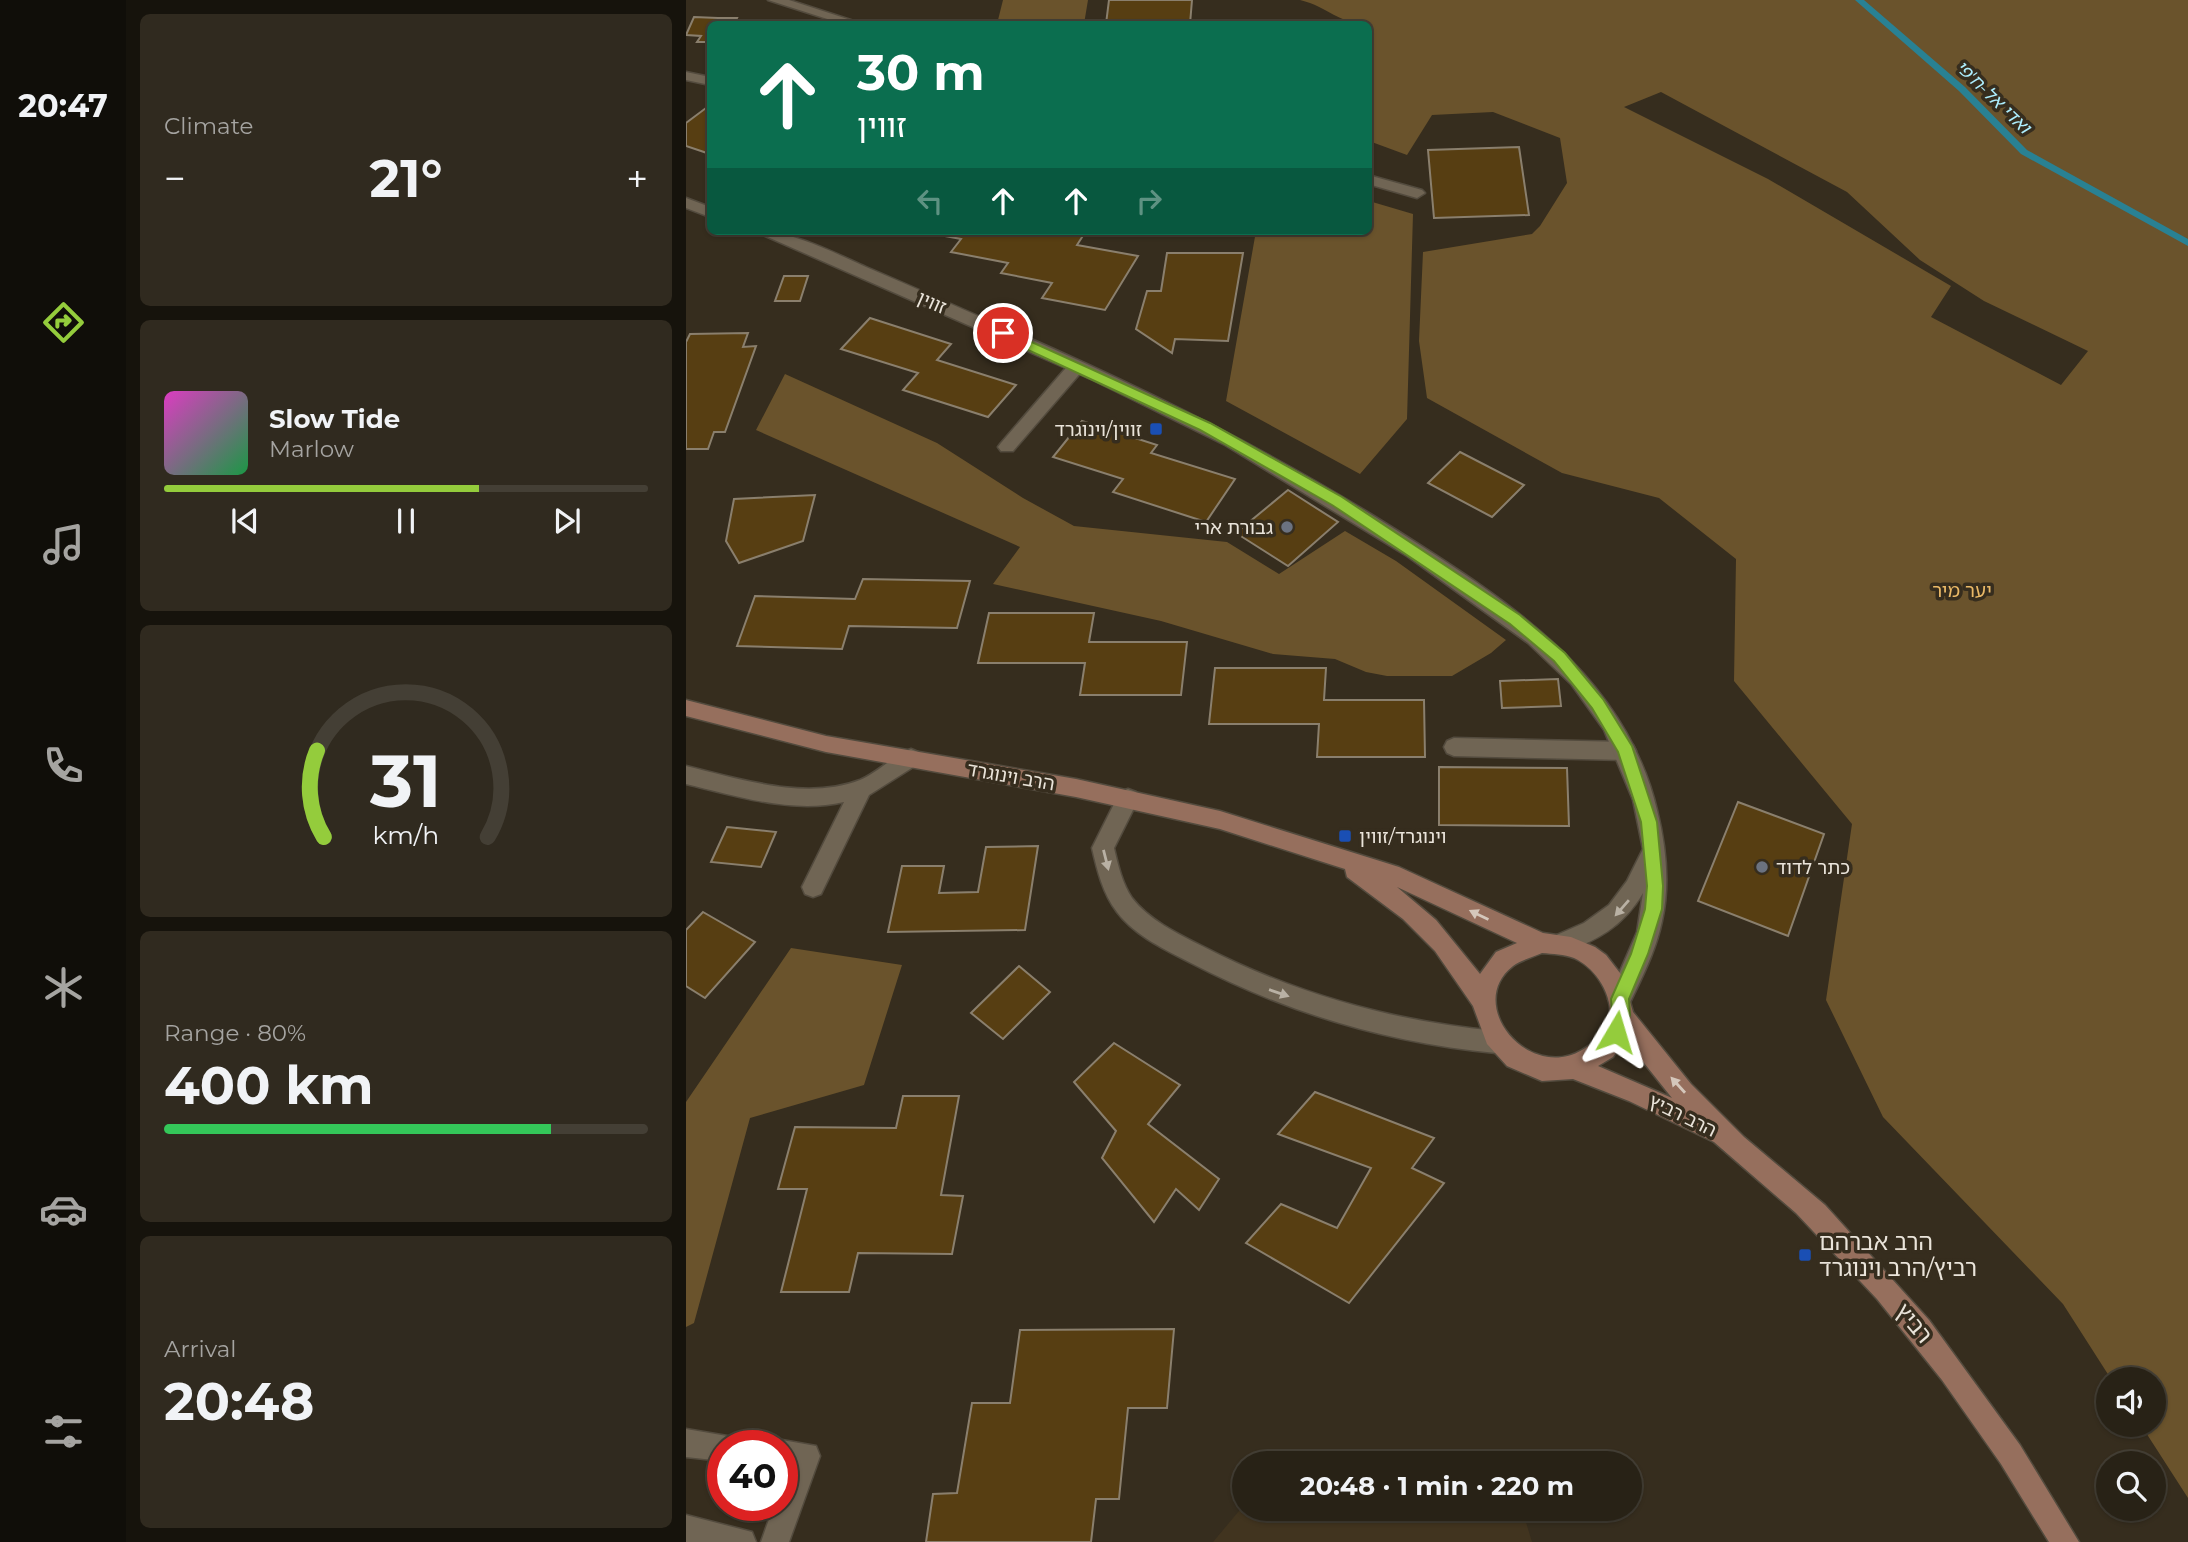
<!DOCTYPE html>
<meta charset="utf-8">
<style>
body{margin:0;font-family:Montserrat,"Noto Sans Hebrew",sans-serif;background:#302a1f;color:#f1f3f6;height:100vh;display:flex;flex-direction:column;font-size:26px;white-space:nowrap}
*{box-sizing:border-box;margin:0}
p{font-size:23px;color:#a5a4a1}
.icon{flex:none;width:38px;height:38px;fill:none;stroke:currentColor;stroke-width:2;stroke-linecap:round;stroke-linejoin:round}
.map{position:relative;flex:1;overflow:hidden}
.details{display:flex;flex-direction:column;gap:14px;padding:14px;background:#16130c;width:560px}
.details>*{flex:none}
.top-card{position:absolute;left:21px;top:21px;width:665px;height:214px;border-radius:10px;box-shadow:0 2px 5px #0004,0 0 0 2px #443f35;background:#0b6e4f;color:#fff;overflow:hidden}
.buttons{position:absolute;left:1410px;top:1367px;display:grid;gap:14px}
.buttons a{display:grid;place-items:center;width:70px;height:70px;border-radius:50%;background:#282216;box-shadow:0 2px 5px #0004,0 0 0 2px #443f35;font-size:35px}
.speed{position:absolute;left:21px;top:1430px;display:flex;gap:14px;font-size:35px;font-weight:700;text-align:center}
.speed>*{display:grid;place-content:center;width:91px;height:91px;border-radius:50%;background:#282216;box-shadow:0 2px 5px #0004,0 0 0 2px #443f35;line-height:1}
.speed .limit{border:10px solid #d22;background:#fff;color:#111}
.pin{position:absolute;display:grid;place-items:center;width:60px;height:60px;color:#fff;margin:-30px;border:4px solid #fff;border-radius:50%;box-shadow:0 2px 7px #0007}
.me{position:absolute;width:77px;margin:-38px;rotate:7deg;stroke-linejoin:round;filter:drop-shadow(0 0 5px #0008)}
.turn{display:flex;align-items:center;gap:24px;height:147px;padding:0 35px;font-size:32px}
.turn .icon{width:91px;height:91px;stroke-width:2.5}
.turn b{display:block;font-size:49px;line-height:60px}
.lanes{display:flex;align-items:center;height:66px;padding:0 35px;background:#0003;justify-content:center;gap:35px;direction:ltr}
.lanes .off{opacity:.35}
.big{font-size:52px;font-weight:700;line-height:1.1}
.details .widget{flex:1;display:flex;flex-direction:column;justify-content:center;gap:10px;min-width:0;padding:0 24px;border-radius:10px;background:#302a1f}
.details .dial{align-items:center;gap:0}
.dial svg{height:182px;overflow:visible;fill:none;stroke:#443f35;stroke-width:7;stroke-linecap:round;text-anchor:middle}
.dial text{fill:#f1f3f6;stroke:none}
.song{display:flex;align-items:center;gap:21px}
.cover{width:84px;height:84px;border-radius:10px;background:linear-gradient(135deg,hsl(310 70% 55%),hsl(140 70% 35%))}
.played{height:7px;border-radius:4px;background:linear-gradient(90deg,#94cc3c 65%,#443f35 65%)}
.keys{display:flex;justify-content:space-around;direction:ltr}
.heat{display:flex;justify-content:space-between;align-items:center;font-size:38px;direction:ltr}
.charge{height:10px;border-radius:5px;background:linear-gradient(90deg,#34c759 80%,#443f35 0)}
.trip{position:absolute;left:546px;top:1451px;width:410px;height:70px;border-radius:35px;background:#282216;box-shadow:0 2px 5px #0004,0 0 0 2px #443f35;font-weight:700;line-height:70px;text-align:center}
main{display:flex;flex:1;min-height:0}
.tab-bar{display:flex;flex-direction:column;width:126px;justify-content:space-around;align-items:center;background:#100e09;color:#a5a4a1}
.tab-bar .icon{width:49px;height:49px}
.tab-bar .active{color:#94cc3c}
.tab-bar b{font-size:32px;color:#f1f3f6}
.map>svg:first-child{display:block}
.built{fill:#41341f}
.green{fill:#6a532c;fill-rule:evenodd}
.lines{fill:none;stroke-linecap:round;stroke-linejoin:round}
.stream{fill:#298193;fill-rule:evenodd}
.building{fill:#573e12;stroke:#8a7f6d;stroke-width:2}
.lane-casing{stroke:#534b3e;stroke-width:3}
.street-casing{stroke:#534b3e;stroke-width:3}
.secondary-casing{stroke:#534b3e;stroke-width:3}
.lane{fill:#706554;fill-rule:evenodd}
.street{fill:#706554;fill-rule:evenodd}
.secondary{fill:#966f5d;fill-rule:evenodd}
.oneway{fill:#b9b1a4}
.oneway2{fill:#d5c7bb}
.route{fill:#94cc3c;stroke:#608527;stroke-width:2}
.transit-dot{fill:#1a4fb4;stroke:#362d1e;stroke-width:2.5}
.worship-dot{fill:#6b7280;stroke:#362d1e;stroke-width:2.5}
.labels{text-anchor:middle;stroke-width:7;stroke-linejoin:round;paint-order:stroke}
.far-water-label{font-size:18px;font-style:italic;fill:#adeefe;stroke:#362d1e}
.street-label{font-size:19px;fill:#eae4da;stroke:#362d1e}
.poi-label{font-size:19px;fill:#eae4da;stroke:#362d1e;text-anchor:end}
.park-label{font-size:19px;fill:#eab967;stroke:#362d1e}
.near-poi-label{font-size:23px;fill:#eae4da;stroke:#362d1e;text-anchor:start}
.near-street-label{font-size:23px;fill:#eae4da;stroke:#362d1e}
</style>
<main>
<nav class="tab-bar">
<b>20:47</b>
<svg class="icon active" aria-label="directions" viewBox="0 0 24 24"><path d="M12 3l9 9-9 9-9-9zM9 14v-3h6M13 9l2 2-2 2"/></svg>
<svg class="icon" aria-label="music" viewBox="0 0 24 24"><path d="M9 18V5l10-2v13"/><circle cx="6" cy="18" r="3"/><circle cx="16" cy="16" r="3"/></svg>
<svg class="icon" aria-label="phone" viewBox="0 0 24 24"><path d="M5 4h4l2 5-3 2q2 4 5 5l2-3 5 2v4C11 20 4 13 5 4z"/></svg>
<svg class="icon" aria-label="climate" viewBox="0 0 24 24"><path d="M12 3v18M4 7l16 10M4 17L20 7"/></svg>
<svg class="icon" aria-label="car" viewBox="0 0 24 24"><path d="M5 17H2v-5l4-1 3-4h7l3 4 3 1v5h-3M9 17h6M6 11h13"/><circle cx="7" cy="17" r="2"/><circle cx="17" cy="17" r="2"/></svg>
<svg class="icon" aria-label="filters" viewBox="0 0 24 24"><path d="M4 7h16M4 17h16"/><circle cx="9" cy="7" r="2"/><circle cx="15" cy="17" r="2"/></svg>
</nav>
<section class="details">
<div class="widget"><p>Climate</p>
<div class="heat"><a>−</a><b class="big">21°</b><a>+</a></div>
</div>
<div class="widget">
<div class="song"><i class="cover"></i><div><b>Slow Tide</b><p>Marlow</p></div></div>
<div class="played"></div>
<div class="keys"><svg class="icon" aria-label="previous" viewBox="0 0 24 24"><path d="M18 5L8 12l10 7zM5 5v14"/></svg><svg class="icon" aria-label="pause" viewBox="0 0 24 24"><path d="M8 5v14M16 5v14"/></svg><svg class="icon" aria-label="next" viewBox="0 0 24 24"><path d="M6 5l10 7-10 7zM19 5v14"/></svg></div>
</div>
<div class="widget dial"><svg viewBox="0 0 100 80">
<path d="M14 69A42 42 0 1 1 86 69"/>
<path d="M14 69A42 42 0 0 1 11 31" stroke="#94cc3c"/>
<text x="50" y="56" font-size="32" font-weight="700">31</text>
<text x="50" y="72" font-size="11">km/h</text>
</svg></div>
<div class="widget"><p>Range · 80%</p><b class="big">400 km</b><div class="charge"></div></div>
<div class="widget"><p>Arrival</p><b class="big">20:48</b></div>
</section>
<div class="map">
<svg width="1502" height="1542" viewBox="0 0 1502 1542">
<rect width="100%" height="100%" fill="#362d1e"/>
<path class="built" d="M558 1505V1508L836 1509 846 1542H527Z"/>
<g class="green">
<path d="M317 0H402L398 24H311Z"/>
<path d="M614 0H1502V1498L1455 1425 1468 1424V1379H1425L1377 1304 1197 1117 1140 1000 1166 824 1048 681 1050 559 973 498 876 473 741 398 733 341 737 252 846 234 854 226 881 183 874 138 807 112 746 115 721 155 683 141 682 24C652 24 643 7 614 0ZM975 92 1161 192 1234 260 1298 301 1402 351 1375 385 1245 317 1265 286 1082 179 938 107Z"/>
<path d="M683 201 727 214 721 419 674 474 540 401 570 231H682Z"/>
<path d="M99 374 251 443 337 498 388 526 541 542 593 574 659 531 710 561 820 640 805 653 766 676H701L680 672 649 659 587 654 475 621 307 584 334 547 70 430Z"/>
<path d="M105 948 216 965 178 1085 64 1118 8 1323 0 1327V1102Z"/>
</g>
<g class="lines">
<path class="stream" d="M1169 0H1178L1279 87 1341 150 1502 239V246L1335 154 1273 91Z"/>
</g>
<g class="building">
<path d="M423 0H506L504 24H420Z"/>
<path d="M8 17 32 18H51L48 24H24V42H11L15 36 0 35Z"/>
<path d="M20 108 24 109V154L0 146V123Z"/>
<path d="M833 147 843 215 748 218 742 150Z"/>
<path d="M232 231H400L391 245 452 256 419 310 356 298 366 283 315 273 322 263 265 252 275 239Z"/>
<path d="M481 253H557L542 341 489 339 486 353 450 329 461 291H475Z"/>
<path d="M98 276H122L114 301H89Z"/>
<path d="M184 318 265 344 251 360 330 385 302 417 217 390 232 373 155 349Z"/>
<path d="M62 333 57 347 70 346 39 432H28L22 449H0V342L4 334Z"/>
<path d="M396 421 471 445 465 453 549 479 520 522 427 492 437 479 367 457Z"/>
<path d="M774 452 838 485 806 517 742 483Z"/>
<path d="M602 490 652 522 602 566 550 533Z"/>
<path d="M129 495 117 541 53 563 40 541 48 499Z"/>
<path d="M177 579 284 581 271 628 163 626 156 649 51 646 69 596 169 599Z"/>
<path d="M303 613H408L403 642H501L495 695H394L399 663H292Z"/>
<path d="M529 668H640L638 700H738L739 757H631L633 724H523Z"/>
<path d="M872 679 875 706 816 708 814 681Z"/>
<path d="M753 767 881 768 883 826 753 825Z"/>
<path d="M1052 802 1138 834 1102 936 1012 901Z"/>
<path d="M41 827 90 832 75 867 25 862Z"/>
<path d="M352 846 339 930 202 932 216 866H258L253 893 292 892 300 847Z"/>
<path d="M17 912 69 942 19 998 0 986V930Z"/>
<path d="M333 966 364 992 317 1039 285 1013Z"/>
<path d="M428 1043 494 1085 462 1124 533 1179 513 1210 490 1189 468 1222 416 1158 430 1131 388 1082Z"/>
<path d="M629 1092 748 1138 726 1168 758 1183 663 1303 560 1243 595 1204 651 1228 685 1168 592 1134Z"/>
<path d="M217 1096H273L255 1195 277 1196 266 1254 172 1253 163 1292H95L121 1189H92L109 1127 210 1128Z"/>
<path d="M488 1329 481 1408H442L433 1499H410L405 1542H240L247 1494 271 1493 286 1403H324L334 1330Z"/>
</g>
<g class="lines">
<g class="lane-casing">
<g id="lane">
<path d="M0 72 24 77V85L0 80Z"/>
<path d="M391 360 400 366 397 370 327 451H315L312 447 315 443 385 362Z"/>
<path d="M768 738 940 742 947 745 950 751 947 757 940 760 768 756 761 753 758 747 761 741Z"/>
<path d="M225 749 232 752 235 758 232 764 183 795 135 894 127 897 119 894 116 887 158 802C106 814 50 796 0 784V766C54 779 120 801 174 780 193 772 206 756 225 749Z"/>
<path d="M442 789 450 792 453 798 428 848C432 865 436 883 446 898 463 920 492 934 516 946 609 994 706 1021 810 1031L818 1034 822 1042 818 1050 810 1053C703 1043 601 1013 505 963 480 950 449 936 431 912 417 894 411 870 406 848L434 792Z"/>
<path d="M0 1429 47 1437 50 1446H37V1461L0 1457Z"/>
<path d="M96 1440 130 1446 134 1456 103 1542H75L88 1505H96V1483L102 1468H96V1446H86Z"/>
<path d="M0 1515 66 1532 70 1542H0Z"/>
</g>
</g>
<g class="street-casing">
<g id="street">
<path d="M82 0H103L177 24H157Z"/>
<path d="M682 175 736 190 739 193 731 198 682 184Z"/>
<path d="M0 198 24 207V217L0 208Z"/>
<path d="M68 231C107 231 144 251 180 267 232 289 284 313 336 335 464 391 586 452 704 526 816 597 938 672 971 810 980 846 984 885 976 921 970 951 955 979 942 1007L934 1010 926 1007 922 999 951 932 957 893C937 927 910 941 874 954L866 951 863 944 866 937 898 923 923 905 941 881 957 849 947 800 918 730 885 684 842 643 721 556 539 445 407 380Z"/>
</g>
</g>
<g class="secondary-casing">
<path id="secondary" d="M0 700 140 736 390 779 534 811 713 867 857 933 885 937 909 947 920 955 937 977 947 1012 1005 1084 1058 1137 1139 1205 1243 1320 1334 1445 1393 1542H1363L1315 1464 1256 1380 1191 1299 1110 1213 1028 1142 943 1101 887 1079 856 1081 821 1066 801 1044 787 1006 749 951 717 919 661 877 659 869 534 829 390 797 140 752 0 716ZM711 887 831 943 810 952 794 974 750 920ZM856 953C867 954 878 954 888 958 912 969 933 1003 920 1029 915 1039 906 1044 896 1050 842 1082 778 1004 827 966 835 960 847 957 856 953ZM939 1039 986 1098 912 1066 927 1057Z"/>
</g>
<use href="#lane" class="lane"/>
<use href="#street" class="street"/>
<use href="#secondary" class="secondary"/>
</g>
<defs><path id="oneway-solid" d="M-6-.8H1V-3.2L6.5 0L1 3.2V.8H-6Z" transform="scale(1.75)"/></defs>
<g class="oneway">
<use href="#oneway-solid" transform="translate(420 860) rotate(76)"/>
<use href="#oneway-solid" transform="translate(936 908) rotate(131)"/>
<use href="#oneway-solid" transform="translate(593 993) rotate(19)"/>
</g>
<g class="oneway2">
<use href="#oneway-solid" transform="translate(793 915) rotate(-154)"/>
<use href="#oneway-solid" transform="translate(992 1085) rotate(-132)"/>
</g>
<path class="route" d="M317 329 524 423 656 497 834 615 879 653 917 699 946 746 971 822 977 886 976 909 962 954 943 999 944 1015 937 1038 930 1040 924 1038 922 1032 926 1015 925 999 945 954 959 909 961 886 955 822 932 752 906 708 868 661 824 624 646 505 514 430 312 336V330Z"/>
<g class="transit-dot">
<rect x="463" y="422" width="14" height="14" rx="3.5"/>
<rect x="652" y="829" width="14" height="14" rx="3.5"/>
<rect x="1112" y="1248" width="14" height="14" rx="3.5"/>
</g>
<g class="worship-dot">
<circle cx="601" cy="527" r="7"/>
<circle cx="1076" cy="867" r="7"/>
</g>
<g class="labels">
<g class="far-water-label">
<text transform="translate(1307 97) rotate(44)" y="6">ואדי אל-ח'פי</text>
</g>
<g class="street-label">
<text transform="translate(246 302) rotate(24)" y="7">זווין</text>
<text transform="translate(325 776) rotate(10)" y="7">הרב וינוגרד</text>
<text transform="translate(997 1115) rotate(26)" y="7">הרב רביץ</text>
</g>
<g class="poi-label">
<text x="456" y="436">זווין/וינוגרד</text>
<text x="587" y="534">גבורת ארי</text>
<text x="673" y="843" text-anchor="start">וינוגרד/זווין</text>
<text x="1090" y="874" text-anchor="start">כתר לדוד</text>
</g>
<g class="park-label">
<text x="1276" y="597">יער מיר</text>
</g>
<g class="near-poi-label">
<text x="1133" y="1250">הרב אברהם<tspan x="1133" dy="26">רביץ/הרב וינוגרד</tspan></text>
</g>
<g class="near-street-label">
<text transform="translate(1228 1323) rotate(50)" y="8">רביץ</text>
</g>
</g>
</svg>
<div class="buttons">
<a><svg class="icon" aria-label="sound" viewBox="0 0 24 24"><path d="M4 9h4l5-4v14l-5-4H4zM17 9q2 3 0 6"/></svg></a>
<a><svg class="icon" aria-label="search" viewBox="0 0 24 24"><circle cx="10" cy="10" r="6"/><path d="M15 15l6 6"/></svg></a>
</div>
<div class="speed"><div class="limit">40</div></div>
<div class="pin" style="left:317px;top:333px;background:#d93025"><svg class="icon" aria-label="arrive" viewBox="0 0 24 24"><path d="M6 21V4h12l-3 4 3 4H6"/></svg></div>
<svg class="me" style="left:930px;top:1032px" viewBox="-20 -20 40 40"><path d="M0-17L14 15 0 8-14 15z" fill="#94cc3c" stroke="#fff" stroke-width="4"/></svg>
<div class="trip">20:48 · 1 min · 220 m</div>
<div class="top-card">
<div class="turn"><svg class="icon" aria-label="ahead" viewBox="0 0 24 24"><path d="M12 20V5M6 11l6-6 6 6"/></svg><div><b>30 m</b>זווין</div></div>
<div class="lanes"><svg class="icon off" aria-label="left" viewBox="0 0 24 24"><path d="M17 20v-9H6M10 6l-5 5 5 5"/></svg><svg class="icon" aria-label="ahead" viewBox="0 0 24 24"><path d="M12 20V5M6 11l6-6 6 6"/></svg><svg class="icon" aria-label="ahead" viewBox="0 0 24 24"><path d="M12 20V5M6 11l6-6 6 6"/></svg><svg class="icon off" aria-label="right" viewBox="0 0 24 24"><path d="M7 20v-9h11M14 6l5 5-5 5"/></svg></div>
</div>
</div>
</main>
